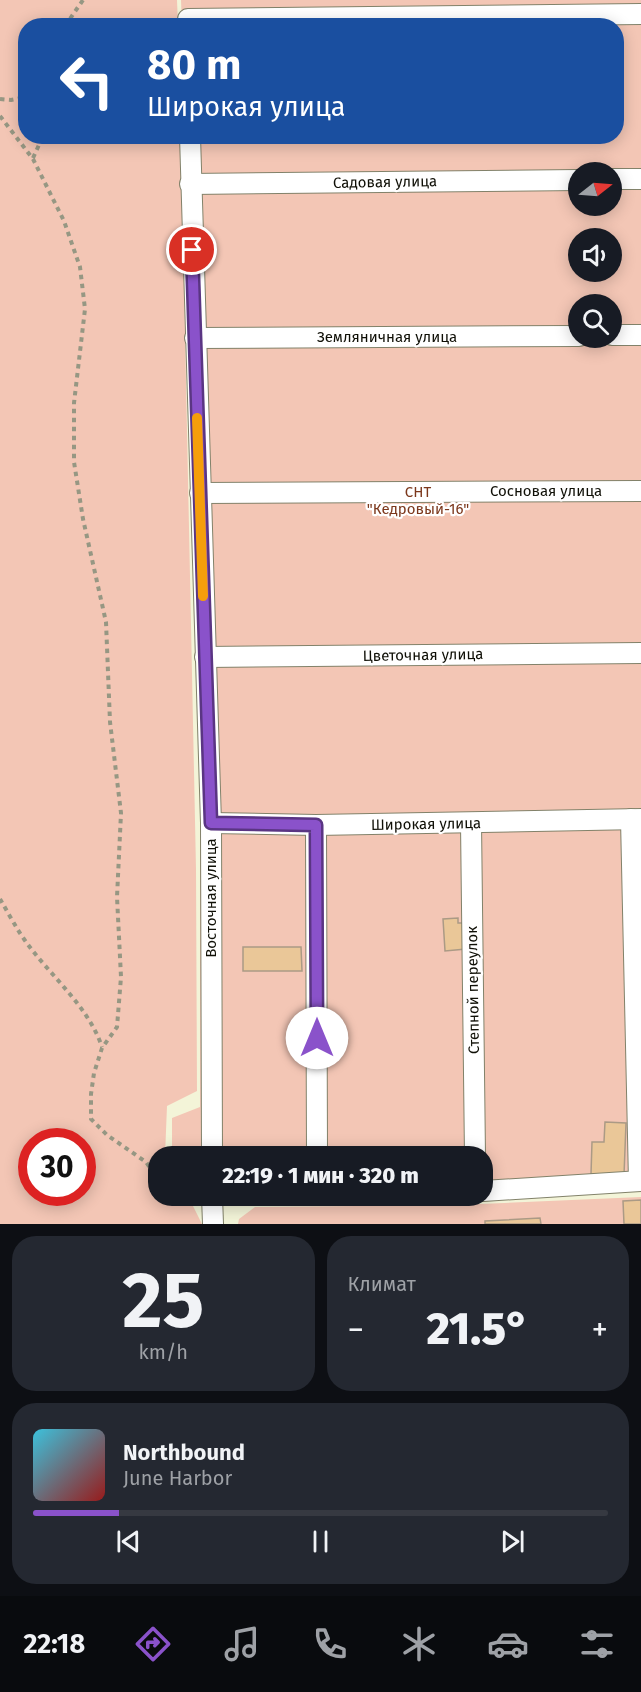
<!DOCTYPE html>
<html lang="ru">
<meta charset="utf-8">
<style>
body{margin:0;font-family:"Fira Sans",sans-serif;background:#242831;color:#f1f3f6;height:100vh;display:flex;flex-direction:column;font-size:22px;white-space:nowrap}
*{box-sizing:border-box;margin:0}
p{font-size:20px;color:#9ea1a6}
.icon{flex:none;width:33px;height:33px;fill:none;stroke:currentColor;stroke-width:2;stroke-linecap:round;stroke-linejoin:round}
.map{position:relative;height:1224px;overflow:hidden}
.side{display:flex;flex-direction:column;gap:12px;padding:12px;background:#0d0f14;flex:1}
.side>*{flex:none}
.top-card{position:absolute;left:18px;top:18px;width:606px;height:126px;border-radius:24px;box-shadow:0 3px 15px #0003;background:#1a4fa0;color:#fff;overflow:hidden}
.needle{width:39px;rotate:73deg}
.controls{position:absolute;left:568px;top:162px;display:grid;gap:12px}
.controls a{display:grid;place-items:center;width:54px;height:54px;border-radius:50%;background:#171b24;box-shadow:0 3px 15px #0003;font-size:30px}
.speed{position:absolute;left:18px;top:1128px;display:flex;gap:12px;font-size:30px;font-weight:700;text-align:center}
.speed>*{display:grid;place-content:center;width:78px;height:78px;border-radius:50%;background:#171b24;box-shadow:0 3px 15px #0003;line-height:1}
.speed .limit{border:9px solid #d22;background:#fff;color:#111}
.pin{position:absolute;display:grid;place-items:center;width:51px;height:51px;color:#fff;margin:-26px;border:3px solid #fff;border-radius:50%;box-shadow:0 2px 6px #0007}
.me{position:absolute;width:66px;margin:-33px;rotate:0deg;stroke-linejoin:round;filter:drop-shadow(0 0 4px #0008)}
.turn{display:flex;align-items:center;gap:21px;height:126px;padding:0 30px;font-size:27px}
.turn .icon{width:78px;height:78px;stroke-width:2.5}
.turn b{display:block;font-size:42px;line-height:51px}
.big{font-size:45px;font-weight:800;line-height:1.1}
.side .card{flex:1;display:flex;flex-direction:column;justify-content:center;gap:9px;min-width:0;padding:0 21px;border-radius:24px;background:#242831}
.side .dial{align-items:center;gap:0}
.dial b{font-size:78px;line-height:1}
.song{display:flex;align-items:center;gap:18px}
.cover{width:72px;height:72px;border-radius:9px;background:linear-gradient(135deg,hsl(190 70% 55%),hsl(0 70% 35%))}
.played{height:6px;border-radius:3px;background:linear-gradient(90deg,#8a52ca 15%,#363941 15%)}
.keys{display:flex;justify-content:space-around;direction:ltr}
.heat{display:flex;justify-content:space-between;align-items:center;font-size:33px;direction:ltr}
.side .tiles{flex:1;display:grid;gap:12px;grid-template-columns:1fr 1fr}
.card:last-child{grid-column:span 2}
.trip{position:absolute;left:148px;top:1146px;width:345px;height:60px;border-radius:24px;background:#171b24;box-shadow:0 3px 15px #0003;font-weight:800;line-height:60px;text-align:center}
.menu{display:flex;height:96px;justify-content:space-around;align-items:center;background:#090b0e;color:#9ea1a6}
.menu .icon{width:42px;height:42px}
.menu .active{color:#8a52ca}
.menu b{font-size:27px;color:#f1f3f6}
.map>svg:first-child{display:block}
.green{fill:#f3c6b5;fill-rule:evenodd}
.building{fill:#eac798;stroke:#ab9a85;stroke-width:1.5}
.lines{fill:none;stroke-linecap:round;stroke-linejoin:round}
.street-casing{stroke:#82826a;stroke-width:22}
.path{stroke:#969783;stroke-width:4;stroke-dasharray:4.5 4.5;stroke-linecap:butt}
.street{stroke:#fff;stroke-width:20}
.route-casing{stroke:#5a3583;stroke-width:15}
.route{stroke:#8a52ca;stroke-width:10}
.slow{stroke:#f59e0b;stroke-width:10}
.labels{text-anchor:middle;stroke-width:4.5;stroke-linejoin:round;paint-order:stroke}
.street-label{font-size:15px;fill:#0f0f06;stroke:#fff}
.park-label{font-size:15px;fill:#7c381c;stroke:#fff}
</style>
<div class="map">
<svg width="641" height="1224" viewBox="0 0 641 1224">
<rect width="100%" height="100%" fill="#f3f4d8"/>
<g class="green">
<path d="M0 0H177L178 25 26 26V136L181 137 196 869 197 1091 167 1106 165 1156H159V1196H188L202 1224H0ZM32 1142H82V1192H32Z"/>
<path d="M181 0H641V1175L483 1184V1156H172V1118L200 1107V664L184 137 616 136V26L182 25ZM579 172H612V206H579ZM579 238H612V272H579ZM579 304H612V338H579Z"/>
<path d="M641 1197V1224H238L239 1219 255 1207 457 1205Z"/>
</g>
<g class="building">
<path d="M458 918V923H464L466 949 445 951 443 919Z"/>
<path d="M243 947H301L302 971H243Z"/>
<path d="M605 1122 626 1123 624 1175 591 1174 592 1142H604Z"/>
<path d="M641 1200V1224H624L623 1201Z"/>
<path d="M540 1218 541 1224H485V1221Z"/>
</g>
<g class="lines">
<g class="street-casing">
<g id="street">
<path d="M188 19 641 14"/>
<path d="M190 136 211 823 212 1156"/>
<path d="M612 179H641"/>
<path d="M190 184 579 180"/>
<path d="M612 335H641"/>
<path d="M195 338 579 336"/>
<path d="M200 493 641 491"/>
<path d="M205 657 641 653"/>
<path d="M631 819 639 1181"/>
<path d="M211 823 316 825 641 819"/>
<path d="M471 823 475 1156"/>
<path d="M316 825 317 1156"/>
<path d="M483 1191 641 1181"/>
<path d="M212 1196 213 1224"/>
</g>
</g>
<g class="path">
<path d="M65 26 83 0"/>
<path d="M0 99 11 100 26 97"/>
<path d="M0 116 33 159 64 221 80 267 85 309 74 403V462L83 519 106 622 110 722 121 813 117 897 121 977 117 1027 102 1048 94 1073 91 1094V1119L107 1135 146 1162 159 1181"/>
<path d="M33 158 43 136"/>
<path d="M0 899C9 914 18 932 29 946 54 979 89 1008 102 1047"/>
</g>
<use href="#street" class="street"/>
</g>
<g class="lines">
<g class="route-casing">
<path id="route" d="M192 250 211 823 316 825 317 1038"/>
</g>
<use href="#route" class="route"/>
<path class="slow" d="M197 418 203 596"/>
</g>
<g class="labels">
<g class="street-label">
<text transform="translate(385 182) rotate(-1)" y="5">Садовая улица</text>
<text x="387" y="342">Земляничная улица</text>
<text x="546" y="496">Сосновая улица</text>
<text transform="translate(423 655) rotate(-1)" y="5">Цветочная улица</text>
<text transform="translate(426 824) rotate(-1)" y="5">Широкая улица</text>
<text transform="translate(211 898) rotate(-90)" y="5">Восточная улица</text>
<text transform="translate(473 990) rotate(-91)" y="5">Степной переулок</text>
</g>
<g class="park-label">
<text x="418" y="497">СНТ<tspan x="418" dy="17">"Кедровый-16"</tspan></text>
</g>
</g>
</svg>
<div class="controls">
<a><svg class="needle" viewBox="-14 -14 28 28"><path d="M0-13l5 13h-10z" fill="#e53935"/><path d="M0 13l5-13h-10z" fill="#9ea1a6"/></svg></a>
<a><svg class="icon" aria-label="sound" viewBox="0 0 24 24"><path d="M4 9h4l5-4v14l-5-4H4zM17 9q2 3 0 6"/></svg></a>
<a><svg class="icon" aria-label="search" viewBox="0 0 24 24"><circle cx="10" cy="10" r="6"/><path d="M15 15l6 6"/></svg></a>
</div>
<div class="speed"><div class="limit">30</div></div>
<div class="pin" style="left:192px;top:250px;background:#d93025"><svg class="icon" aria-label="arrive" viewBox="0 0 24 24"><path d="M6 21V4h12l-3 4 3 4H6"/></svg></div>
<svg class="me" style="left:317px;top:1038px" viewBox="-20 -20 40 40"><circle r="19" fill="#fff"/><path d="M0-13L10 11 0 6-10 11z" fill="#8a52ca"/></svg>
<div class="trip">22:19 · 1 мин · 320 m</div>
<div class="top-card">
<div class="turn"><svg class="icon" aria-label="left" viewBox="0 0 24 24"><path d="M17 20v-9H6M10 6l-5 5 5 5"/></svg><div><b>80 m</b>Широкая улица</div></div>
</div>
</div>
<section class="side">
<div class="tiles">
<div class="card dial"><b>25</b><p>km/h</p></div>
<div class="card"><p>Климат</p>
<div class="heat"><a>−</a><b class="big">21.5°</b><a>+</a></div>
</div>
<div class="card">
<div class="song"><i class="cover"></i><div><b>Northbound</b><p>June Harbor</p></div></div>
<div class="played"></div>
<div class="keys"><svg class="icon" aria-label="previous" viewBox="0 0 24 24"><path d="M18 5L8 12l10 7zM5 5v14"/></svg><svg class="icon" aria-label="pause" viewBox="0 0 24 24"><path d="M8 5v14M16 5v14"/></svg><svg class="icon" aria-label="next" viewBox="0 0 24 24"><path d="M6 5l10 7-10 7zM19 5v14"/></svg></div>
</div>
</div>
</section>
<nav class="menu">
<b>22:18</b>
<svg class="icon active" aria-label="directions" viewBox="0 0 24 24"><path d="M12 3l9 9-9 9-9-9zM9 14v-3h6M13 9l2 2-2 2"/></svg>
<svg class="icon" aria-label="music" viewBox="0 0 24 24"><path d="M9 18V5l10-2v13"/><circle cx="6" cy="18" r="3"/><circle cx="16" cy="16" r="3"/></svg>
<svg class="icon" aria-label="phone" viewBox="0 0 24 24"><path d="M5 4h4l2 5-3 2q2 4 5 5l2-3 5 2v4C11 20 4 13 5 4z"/></svg>
<svg class="icon" aria-label="climate" viewBox="0 0 24 24"><path d="M12 3v18M4 7l16 10M4 17L20 7"/></svg>
<svg class="icon" aria-label="car" viewBox="0 0 24 24"><path d="M5 17H2v-5l4-1 3-4h7l3 4 3 1v5h-3M9 17h6M6 11h13"/><circle cx="7" cy="17" r="2"/><circle cx="17" cy="17" r="2"/></svg>
<svg class="icon" aria-label="filters" viewBox="0 0 24 24"><path d="M4 7h16M4 17h16"/><circle cx="9" cy="7" r="2"/><circle cx="15" cy="17" r="2"/></svg>
</nav>
